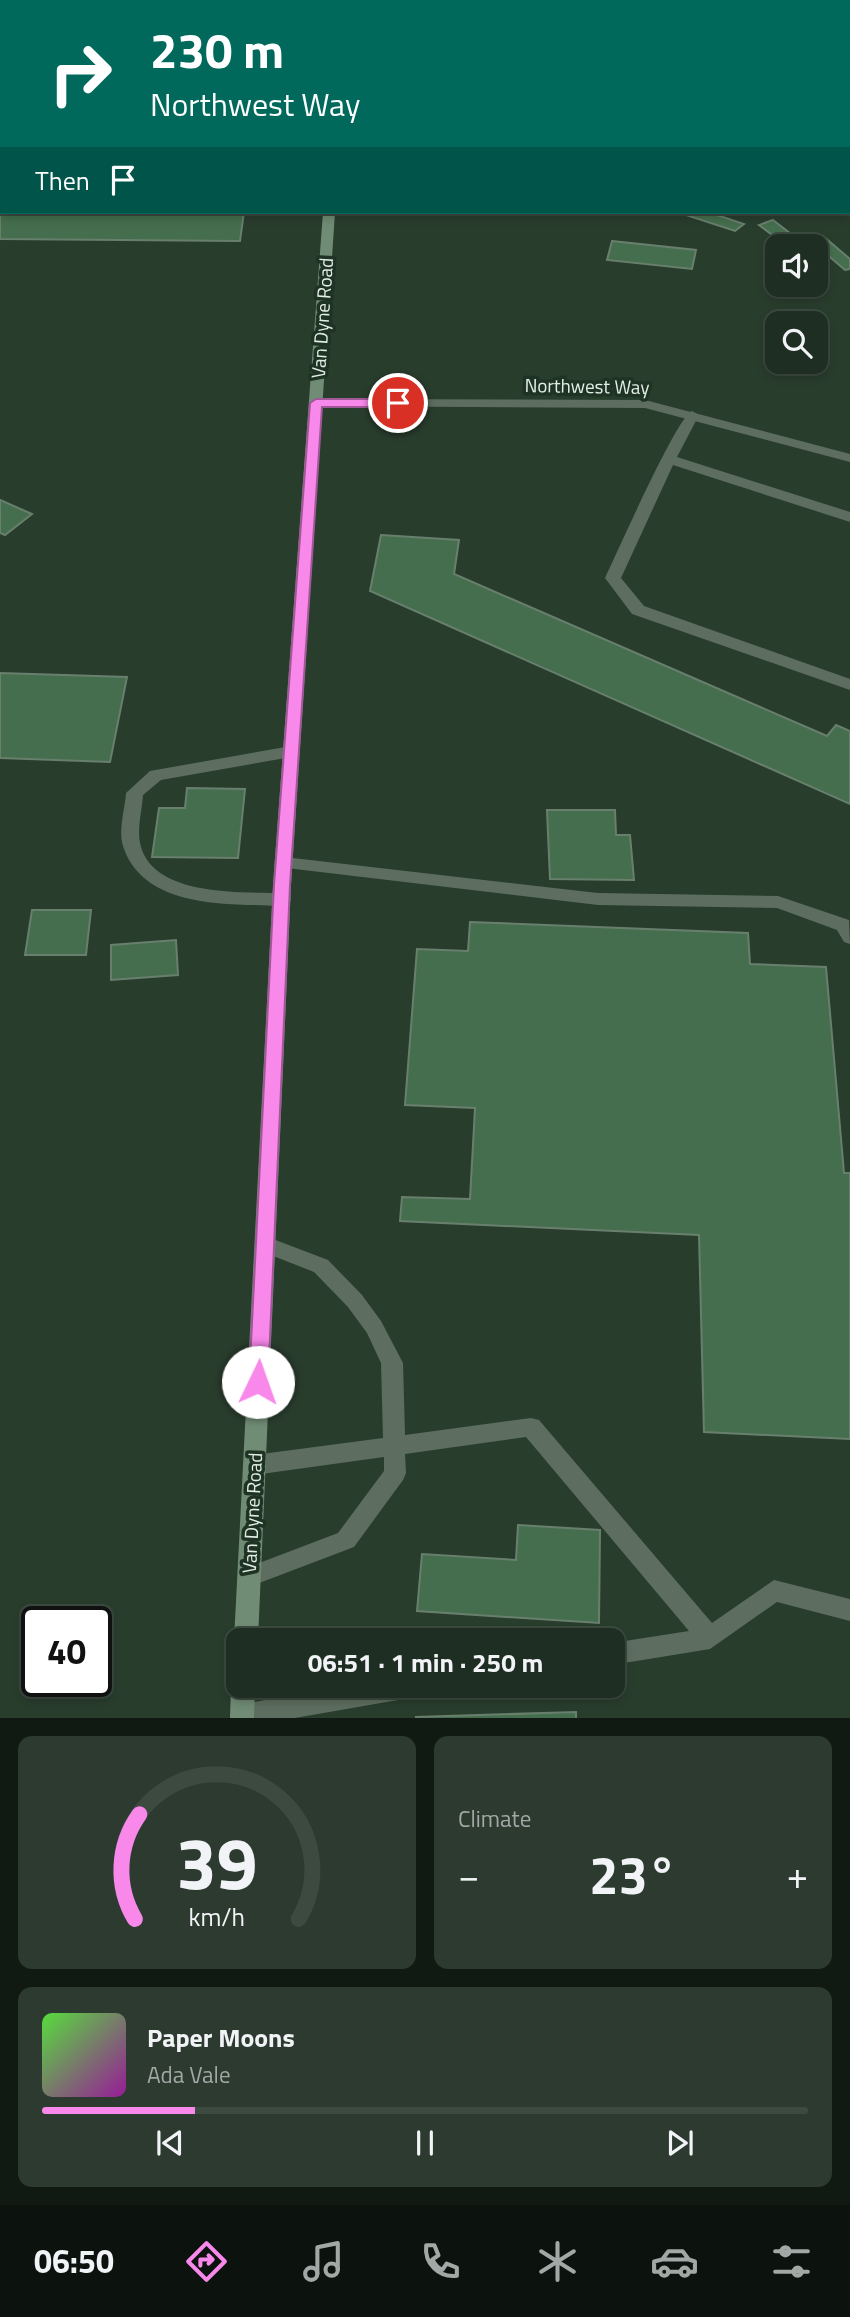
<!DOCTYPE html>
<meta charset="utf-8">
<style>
body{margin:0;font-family:"Titillium Web",sans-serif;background:#2c3a2f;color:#f1f3f6;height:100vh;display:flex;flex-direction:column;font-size:26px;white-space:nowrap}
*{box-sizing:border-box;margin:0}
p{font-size:23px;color:#a1a8a5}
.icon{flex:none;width:38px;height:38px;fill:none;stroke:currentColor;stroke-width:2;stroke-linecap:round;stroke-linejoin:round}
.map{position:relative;height:1718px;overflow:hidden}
.drawer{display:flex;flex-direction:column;gap:18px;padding:18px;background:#111913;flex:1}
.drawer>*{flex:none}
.hud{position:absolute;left:0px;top:0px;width:850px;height:214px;box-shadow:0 4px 10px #0003,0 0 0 2px #3c4a40;background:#00695c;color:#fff;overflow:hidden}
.tools{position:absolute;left:765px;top:234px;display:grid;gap:14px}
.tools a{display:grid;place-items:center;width:63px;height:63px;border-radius:14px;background:#1f2e22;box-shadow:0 4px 10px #0003,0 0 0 2px #3c4a40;font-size:35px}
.speed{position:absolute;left:21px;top:1606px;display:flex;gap:14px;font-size:35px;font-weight:700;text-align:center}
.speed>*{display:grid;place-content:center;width:91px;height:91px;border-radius:50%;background:#1f2e22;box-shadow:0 4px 10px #0003,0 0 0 2px #3c4a40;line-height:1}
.speed .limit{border:4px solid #111;border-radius:10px;background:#fff;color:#111}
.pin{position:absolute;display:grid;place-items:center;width:60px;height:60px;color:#fff;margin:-30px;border:4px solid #fff;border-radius:50%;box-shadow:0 2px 7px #0007}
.me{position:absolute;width:77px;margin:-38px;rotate:3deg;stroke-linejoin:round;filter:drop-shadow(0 0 5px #0008)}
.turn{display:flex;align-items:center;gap:24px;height:147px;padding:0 35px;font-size:32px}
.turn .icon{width:91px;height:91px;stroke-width:2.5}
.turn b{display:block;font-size:49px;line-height:60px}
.then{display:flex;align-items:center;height:66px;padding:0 35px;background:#0003;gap:14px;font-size:26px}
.big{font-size:52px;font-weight:700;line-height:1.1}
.drawer .widget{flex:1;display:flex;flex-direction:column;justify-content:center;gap:10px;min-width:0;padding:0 24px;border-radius:14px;background:#2c3a2f}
.drawer .dial{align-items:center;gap:0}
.dial svg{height:182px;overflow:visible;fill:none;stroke:#3c4a40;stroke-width:7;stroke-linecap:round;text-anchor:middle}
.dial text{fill:#f1f3f6;stroke:none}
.song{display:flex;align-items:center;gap:21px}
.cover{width:84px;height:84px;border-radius:10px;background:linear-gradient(135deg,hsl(110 70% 55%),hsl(300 70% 35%))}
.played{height:7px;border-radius:4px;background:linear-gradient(90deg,#f888ea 20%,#3c4a40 20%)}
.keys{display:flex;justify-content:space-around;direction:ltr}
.heat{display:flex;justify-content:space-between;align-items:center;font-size:38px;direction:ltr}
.drawer .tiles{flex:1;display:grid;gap:18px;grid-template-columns:1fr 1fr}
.widget:last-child{grid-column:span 2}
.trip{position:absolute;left:226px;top:1628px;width:399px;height:70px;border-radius:14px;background:#1f2e22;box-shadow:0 4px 10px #0003,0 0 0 2px #3c4a40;font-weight:700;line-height:70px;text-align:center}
.dock{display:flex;height:112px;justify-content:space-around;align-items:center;background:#0c120e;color:#a1a8a5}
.dock .icon{width:49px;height:49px}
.dock .selected{color:#f888ea}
.dock b{font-size:32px;color:#f1f3f6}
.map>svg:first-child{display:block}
.building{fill:#456e4e;stroke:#697f6d;stroke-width:2}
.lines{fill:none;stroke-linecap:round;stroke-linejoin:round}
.lane{fill:#5d6e60;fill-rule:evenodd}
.street{fill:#5d6e60;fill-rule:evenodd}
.secondary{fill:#708c75;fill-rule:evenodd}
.route{fill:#f888ea;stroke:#a15898;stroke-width:2}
.labels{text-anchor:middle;stroke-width:7;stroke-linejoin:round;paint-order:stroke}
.street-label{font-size:19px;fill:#e2eee4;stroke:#1f3324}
</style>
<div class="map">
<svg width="850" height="1719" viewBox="0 0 850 1719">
<rect width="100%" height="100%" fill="#293d2d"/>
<g class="building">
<path d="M597 0H734L732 2Z"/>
<path d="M0 211 2 212H244L240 241 0 239Z"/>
<path d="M677 212H708L744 224 735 231Z"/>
<path d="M773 220 808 247H788L759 225Z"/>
<path d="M823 236 850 259V269L845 270 810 240Z"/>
<path d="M612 241 696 250 692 269 607 260Z"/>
<path d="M0 500 32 514 5 535 0 533Z"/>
<path d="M381 535 459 540 454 574 827 736 836 725 850 731V804L370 591Z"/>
<path d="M0 673 127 677 110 762 0 758Z"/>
<path d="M187 788 245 789 238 858 152 857 159 808H185Z"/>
<path d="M547 810H615L616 835H630L634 880 550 879Z"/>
<path d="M32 910H91L86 955H25Z"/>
<path d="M470 922 748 933 750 964 826 967 844 1173H850V1439L704 1432 699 1235 400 1221 402 1197 470 1199 475 1108 405 1105 417 949 468 951Z"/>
<path d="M176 940 178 975 111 980V945Z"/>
<path d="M518 1525 600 1530 599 1623 417 1611 422 1554 516 1560Z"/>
<path d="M576 1712V1719H416V1717Z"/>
</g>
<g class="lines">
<g class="lane">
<path d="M22 0H34L21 2Z"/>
<path d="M508 0H524L525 2H510Z"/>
<path d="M0 49H2L0 58Z"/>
<rect x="0" y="72" width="2" height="8"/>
<rect x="849" y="96" width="1" height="8"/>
<rect x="0" y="196" width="2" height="8"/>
<path d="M692 411 699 415 677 457 850 512V522L673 465 621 578 644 606 850 679V690L632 614 605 578C616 555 678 415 692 411Z"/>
<path d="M291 746 297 748 299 752 297 756 161 780 143 795C142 811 137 828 140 843 151 897 241 892 282 893L288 894 291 899 288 904C277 907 263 905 251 905 204 904 140 899 123 846 118 830 125 809 126 793L150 771Z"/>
<path d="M284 857 598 893 778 896 849 920 850 944 844 942 837 930 777 908 598 905 278 867 275 863Z"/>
<path d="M265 1236 328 1260 362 1295 381 1321 403 1363 405 1435 531 1418 539 1420 712 1623 774 1580 850 1599V1621L777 1602 710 1649 612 1665V1643L689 1631 526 1437 405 1454 406 1473 403 1480 354 1547 249 1587 241 1584 238 1577 241 1570 338 1533 384 1471V1457L254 1475 246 1472 243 1465 246 1458 254 1455 383 1438 381 1363 367 1333 348 1307 314 1272 258 1250 255 1244 258 1238Z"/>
<path d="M352 1685H433L429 1693 421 1696 289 1719H232L230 1715 234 1707 242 1704Z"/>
</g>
<path class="street" d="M316 399 645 400 850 454V462L645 408 311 406 309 403Z"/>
<g class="secondary">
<rect x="338" y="0" width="12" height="2"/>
<path d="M323 212H335L291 885 258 1640H238V1648L234 1640 273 885Z"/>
<path d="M238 1676V1685H255L254 1719H230L231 1685Z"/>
</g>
</g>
<path class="route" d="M316 399H398L405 403 398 407H322L290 885 268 1382 265 1388 258 1390 252 1388 249 1382 274 885 310 403Z"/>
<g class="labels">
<g class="street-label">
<text transform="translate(322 318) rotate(-86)" y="7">Van Dyne Road</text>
<text transform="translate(587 386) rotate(1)" y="7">Northwest Way</text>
<text transform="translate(252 1513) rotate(-87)" y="7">Van Dyne Road</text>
</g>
</g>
</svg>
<div class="tools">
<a><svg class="icon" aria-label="sound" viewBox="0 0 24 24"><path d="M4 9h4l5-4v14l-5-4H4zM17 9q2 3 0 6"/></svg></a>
<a><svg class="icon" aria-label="search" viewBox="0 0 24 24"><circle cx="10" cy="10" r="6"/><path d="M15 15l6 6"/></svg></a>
</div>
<div class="speed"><div class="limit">40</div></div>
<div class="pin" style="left:398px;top:403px;background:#d93025"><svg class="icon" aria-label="arrive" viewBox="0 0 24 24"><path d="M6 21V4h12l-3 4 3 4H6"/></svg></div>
<svg class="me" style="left:258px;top:1382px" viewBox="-20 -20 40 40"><circle r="19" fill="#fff"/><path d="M0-13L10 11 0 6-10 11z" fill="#f888ea"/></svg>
<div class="trip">06:51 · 1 min · 250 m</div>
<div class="hud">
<div class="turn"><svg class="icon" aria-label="right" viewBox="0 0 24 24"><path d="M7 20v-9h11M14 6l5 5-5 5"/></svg><div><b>230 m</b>Northwest Way</div></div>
<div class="then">Then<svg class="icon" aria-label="arrive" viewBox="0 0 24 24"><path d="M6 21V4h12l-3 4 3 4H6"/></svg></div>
</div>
</div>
<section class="drawer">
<div class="tiles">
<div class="widget dial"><svg viewBox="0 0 100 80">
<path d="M14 69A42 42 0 1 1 86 69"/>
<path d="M14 69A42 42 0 0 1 16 23" stroke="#f888ea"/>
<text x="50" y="56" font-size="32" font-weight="700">39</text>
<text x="50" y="72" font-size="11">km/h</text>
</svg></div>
<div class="widget"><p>Climate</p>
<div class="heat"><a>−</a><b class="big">23°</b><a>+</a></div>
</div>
<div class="widget">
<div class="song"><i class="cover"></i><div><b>Paper Moons</b><p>Ada Vale</p></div></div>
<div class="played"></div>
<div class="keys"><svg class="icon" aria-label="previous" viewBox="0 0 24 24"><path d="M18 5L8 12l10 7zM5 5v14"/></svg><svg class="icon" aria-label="pause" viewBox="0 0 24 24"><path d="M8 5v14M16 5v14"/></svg><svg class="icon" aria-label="next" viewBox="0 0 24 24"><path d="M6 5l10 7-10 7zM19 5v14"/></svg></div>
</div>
</div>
</section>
<nav class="dock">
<b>06:50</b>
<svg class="icon selected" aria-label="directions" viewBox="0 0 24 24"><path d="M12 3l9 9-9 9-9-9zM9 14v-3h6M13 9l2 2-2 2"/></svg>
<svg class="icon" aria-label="music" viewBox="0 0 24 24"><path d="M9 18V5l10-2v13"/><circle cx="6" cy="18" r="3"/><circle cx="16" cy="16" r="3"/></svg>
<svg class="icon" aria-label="phone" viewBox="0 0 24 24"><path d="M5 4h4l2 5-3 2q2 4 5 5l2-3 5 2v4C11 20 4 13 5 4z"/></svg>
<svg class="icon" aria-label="climate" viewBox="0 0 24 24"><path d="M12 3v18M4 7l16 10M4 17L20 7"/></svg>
<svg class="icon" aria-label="car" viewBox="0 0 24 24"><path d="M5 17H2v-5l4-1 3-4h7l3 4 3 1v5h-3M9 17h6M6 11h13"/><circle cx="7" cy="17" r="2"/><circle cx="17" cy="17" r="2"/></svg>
<svg class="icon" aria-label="filters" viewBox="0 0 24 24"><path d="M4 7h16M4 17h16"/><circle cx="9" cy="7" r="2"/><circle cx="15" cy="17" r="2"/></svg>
</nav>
